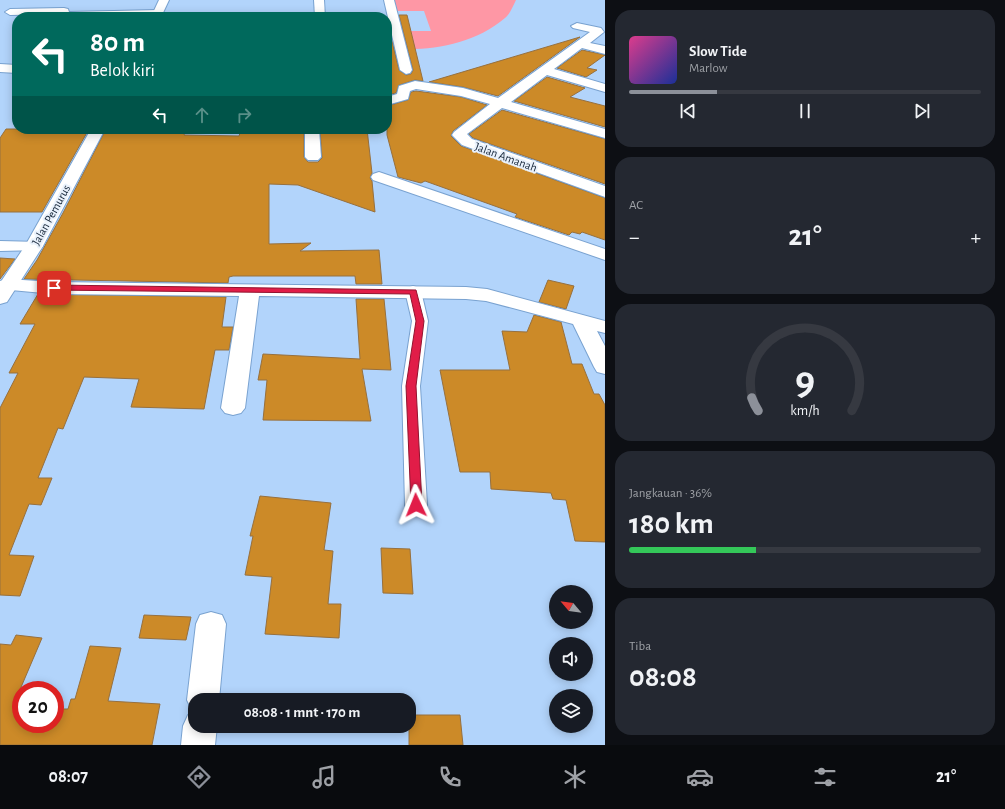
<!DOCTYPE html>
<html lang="id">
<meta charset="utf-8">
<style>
body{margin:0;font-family:"Alegreya Sans",sans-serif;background:#242831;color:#f1f3f6;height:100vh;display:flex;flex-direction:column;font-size:15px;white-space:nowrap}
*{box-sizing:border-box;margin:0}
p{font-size:13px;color:#9ea1a6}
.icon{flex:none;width:22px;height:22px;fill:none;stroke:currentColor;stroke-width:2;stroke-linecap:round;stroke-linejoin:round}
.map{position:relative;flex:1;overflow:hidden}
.panel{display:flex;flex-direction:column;gap:10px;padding:10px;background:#0d0f14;width:400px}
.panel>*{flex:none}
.hud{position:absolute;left:12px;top:12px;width:380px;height:122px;border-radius:16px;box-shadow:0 2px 10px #0003;background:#00695c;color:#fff;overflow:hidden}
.needle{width:26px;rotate:299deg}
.fabs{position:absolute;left:549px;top:585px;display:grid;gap:8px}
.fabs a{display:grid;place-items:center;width:44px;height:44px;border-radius:50%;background:#171b24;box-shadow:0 2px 10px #0003;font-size:20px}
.speed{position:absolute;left:12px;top:681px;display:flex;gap:8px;font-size:20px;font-weight:700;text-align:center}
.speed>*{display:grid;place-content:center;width:52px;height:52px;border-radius:50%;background:#171b24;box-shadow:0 2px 10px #0003;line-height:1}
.speed .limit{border:6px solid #d22;background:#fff;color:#111}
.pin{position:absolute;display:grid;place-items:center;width:34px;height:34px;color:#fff;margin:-17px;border-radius:8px;box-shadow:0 2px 6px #0006}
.me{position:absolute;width:44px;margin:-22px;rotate:358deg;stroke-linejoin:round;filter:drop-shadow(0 0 3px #0008)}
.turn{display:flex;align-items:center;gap:14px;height:84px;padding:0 12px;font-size:18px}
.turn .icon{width:52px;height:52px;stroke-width:2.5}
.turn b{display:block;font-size:28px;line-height:34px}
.lanes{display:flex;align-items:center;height:38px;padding:0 12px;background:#0003;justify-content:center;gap:20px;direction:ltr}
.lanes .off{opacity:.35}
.big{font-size:30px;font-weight:700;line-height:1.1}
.panel .tile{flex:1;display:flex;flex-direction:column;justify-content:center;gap:6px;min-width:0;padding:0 14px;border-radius:16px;background:#242831}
.panel .dial{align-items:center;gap:0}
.dial svg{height:104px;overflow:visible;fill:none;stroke:#363941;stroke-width:7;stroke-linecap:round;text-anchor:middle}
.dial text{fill:#f1f3f6;stroke:none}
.song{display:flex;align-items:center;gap:12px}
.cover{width:48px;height:48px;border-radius:6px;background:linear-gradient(135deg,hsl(330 70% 55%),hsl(230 70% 35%))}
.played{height:4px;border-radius:2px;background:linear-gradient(90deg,#8c9099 25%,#363941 25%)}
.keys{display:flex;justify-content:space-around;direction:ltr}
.heat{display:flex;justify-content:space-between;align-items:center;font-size:22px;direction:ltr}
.charge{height:6px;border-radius:3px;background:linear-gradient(90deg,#34c759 36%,#363941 0)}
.trip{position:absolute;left:188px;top:693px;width:228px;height:40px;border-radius:16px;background:#171b24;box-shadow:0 2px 10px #0003;font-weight:700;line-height:40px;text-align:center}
.tab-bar{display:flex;height:64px;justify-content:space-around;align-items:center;background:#090b0e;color:#9ea1a6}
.tab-bar .icon{width:28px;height:28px}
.tab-bar .current{color:#8c9099}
.tab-bar b{font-size:18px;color:#f1f3f6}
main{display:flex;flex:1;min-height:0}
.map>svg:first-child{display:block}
.green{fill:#fe97a5}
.building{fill:#cc8a28;stroke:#96703f}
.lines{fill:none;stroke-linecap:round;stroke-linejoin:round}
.lane-casing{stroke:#79a2d0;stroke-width:2}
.street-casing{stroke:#79a2d0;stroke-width:2}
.secondary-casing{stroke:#79a2d0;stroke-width:2}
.lane{fill:#fff;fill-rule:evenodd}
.street{fill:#fff;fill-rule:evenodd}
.secondary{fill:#fff;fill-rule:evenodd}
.route{fill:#e11d48;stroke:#92132f}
.labels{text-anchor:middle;stroke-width:4;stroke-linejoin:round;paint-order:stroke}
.far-street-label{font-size:12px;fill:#162639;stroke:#eaf2fc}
</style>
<main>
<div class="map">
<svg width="605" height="745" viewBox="0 0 605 745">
<rect width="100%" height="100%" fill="#b2d4fb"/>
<path class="green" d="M387 0H516C513 6 510 14 505 18 477 42 438 50 403 49L396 31H431L424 11H390Z"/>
<g class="building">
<path d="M399 15H407L423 81 415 80 399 85 396 93 387 95V20L399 70 406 75 411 74 413 70Z"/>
<path d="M580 37 498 96 463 87 429 82Z"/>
<path d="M582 50 605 55 587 68 597 70 586 77 557 68Z"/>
<path d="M547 77 585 88 570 97 605 106V127L514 101Z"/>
<path d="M416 91 461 97 487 105 453 131 451 136 461 146 605 198V240L582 232 580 234 572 232 569 235 515 217 517 214 425 181 421 183 398 177 387 135V106L408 100 411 92Z"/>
<path d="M502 110 605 139V184L473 138 469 134Z"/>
<path d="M6 129H89L42 212H0V138Z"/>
<path d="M106 129H186L184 135 239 136 240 133H250L251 129H304V157L308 162H318L322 158 320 129H367L372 173 370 178 372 181 375 212 298 185 269 184V244L311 243 300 251 379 250 382 284H356L355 276H233L229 277 228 283 24 279 37 260 63 213Z"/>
<path d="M0 258 15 259 0 279Z"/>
<path d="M548 280 574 286 566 309 539 302Z"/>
<path d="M38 294 226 297 222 327H233L229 350H215L204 409 131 407 139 379 84 377 63 429 58 428 38 478H52L41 505 29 504 9 555 34 556 20 596 0 595V408L18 373H9L35 324H20Z"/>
<path d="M356 299H384L391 370 362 369 371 421 263 420 267 380H258L263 354 360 359Z"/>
<path d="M534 315 561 322 572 364H582L594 394H599L605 405V542L575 541 566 500 553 499 551 493 491 489 490 472H460L440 370H510L502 331 527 332Z"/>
<path d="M260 496 331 503 324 550 333 551 328 604H341L339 638 265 634 272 577 245 575 253 536H250Z"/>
<path d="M381 548 410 549 413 594 383 593Z"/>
<path d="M144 615 191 617 186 640 139 638Z"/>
<path d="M16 635 42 638 13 706 21 707V724H55V709H68L71 699H75L90 646 121 648 108 701 160 704 152 745H0V644L11 645Z"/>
<path d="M409 715H460L463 745H409Z"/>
</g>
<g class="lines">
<g class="lane-casing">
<path id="lane" d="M413 286 419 288 421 291 428 321 420 386 427 505 424 511 416 513 408 511 405 505 402 386 412 321 405 291 407 288Z"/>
</g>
<g class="street-casing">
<g id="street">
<path d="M314 0H324L325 17H315Z"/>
<path d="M384 0H394L412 70 410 73 406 74 400 70Z"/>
<path d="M64 8 68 9 69 12 158 10 163 13 158 16 60 17 59 14 10 15 5 12 10 9Z"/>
<path d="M577 23 601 28 604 32 590 43 605 46V54L582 48 554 69 605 84V92L547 75 511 102 605 129V138L502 108 467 134 472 139 605 186V197L462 145 452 135 454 132 490 104 461 96 416 89 410 91 408 99 387 105V97L397 94 399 86 415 81 463 88 498 98 590 32 573 28 571 26Z"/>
<path d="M0 64 17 65V73L0 72Z"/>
<path d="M305 129H319L321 157 318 160H308L305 157Z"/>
<path d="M379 172 605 249V260L373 180 371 177 373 174Z"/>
<path d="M0 241 40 242 43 246 40 250 0 251Z"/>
<path d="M7 279 54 282 466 287 487 289 605 321V333L597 331 605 346V374L597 372 594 367 573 324 486 301 466 299 259 296 245 408 241 413 233 415 225 413 221 408 239 296 54 294 0 289V281Z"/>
<path d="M211 612 222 615 226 624 219 700H195V712L192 710 187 700 196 624 200 615Z"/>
<path d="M195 713V726H217L215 745H181L183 726 188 715Z"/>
</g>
</g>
<g class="secondary-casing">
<g id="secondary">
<path d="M159 0H169L161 17H151Z"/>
<path d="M91 129H105L43 246 7 302 0 304V283L25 246Z"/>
</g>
</g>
<use href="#lane" class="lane"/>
<use href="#street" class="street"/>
<use href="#secondary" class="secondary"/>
</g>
<path class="route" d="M54 285 416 290 424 321 416 386 422 505 420 508 416 509 411 505 406 386 416 321 410 294 51 290V286Z"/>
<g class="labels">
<g class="far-street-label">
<text transform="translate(506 157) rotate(20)" y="4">Jalan Amanah</text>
<text transform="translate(51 215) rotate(-61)" y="4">Jalan Pemurus</text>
</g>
</g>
</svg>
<div class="fabs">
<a><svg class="needle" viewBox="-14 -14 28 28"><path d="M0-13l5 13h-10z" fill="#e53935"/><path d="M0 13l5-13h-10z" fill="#9ea1a6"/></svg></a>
<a><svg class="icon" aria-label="sound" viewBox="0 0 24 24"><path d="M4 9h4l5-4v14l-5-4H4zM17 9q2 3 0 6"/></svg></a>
<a><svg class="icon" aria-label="layers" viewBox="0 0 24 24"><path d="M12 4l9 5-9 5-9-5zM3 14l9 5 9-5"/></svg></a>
</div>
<div class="speed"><div class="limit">20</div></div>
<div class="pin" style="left:54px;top:288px;background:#d93025"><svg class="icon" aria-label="arrive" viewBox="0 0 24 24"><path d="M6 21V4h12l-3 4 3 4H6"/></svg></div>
<svg class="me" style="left:416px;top:505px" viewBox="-20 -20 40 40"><path d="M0-17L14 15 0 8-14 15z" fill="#e11d48" stroke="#fff" stroke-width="4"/></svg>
<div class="trip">08:08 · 1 mnt · 170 m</div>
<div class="hud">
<div class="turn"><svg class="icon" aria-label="left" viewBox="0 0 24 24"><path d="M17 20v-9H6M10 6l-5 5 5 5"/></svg><div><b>80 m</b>Belok kiri</div></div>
<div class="lanes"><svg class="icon" aria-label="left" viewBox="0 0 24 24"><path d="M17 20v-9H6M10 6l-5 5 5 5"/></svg><svg class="icon off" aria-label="ahead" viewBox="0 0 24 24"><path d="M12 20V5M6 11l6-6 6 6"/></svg><svg class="icon off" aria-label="right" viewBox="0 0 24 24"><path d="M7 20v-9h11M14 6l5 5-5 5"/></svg></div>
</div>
</div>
<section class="panel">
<div class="tile">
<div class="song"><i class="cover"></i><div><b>Slow Tide</b><p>Marlow</p></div></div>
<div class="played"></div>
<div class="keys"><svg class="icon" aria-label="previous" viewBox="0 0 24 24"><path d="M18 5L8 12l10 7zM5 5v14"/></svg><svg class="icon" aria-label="pause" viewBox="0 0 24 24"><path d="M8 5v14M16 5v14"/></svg><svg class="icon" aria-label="next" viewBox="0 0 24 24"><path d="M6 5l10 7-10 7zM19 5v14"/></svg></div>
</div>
<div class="tile"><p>AC</p>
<div class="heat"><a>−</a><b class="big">21°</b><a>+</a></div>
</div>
<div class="tile dial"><svg viewBox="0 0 100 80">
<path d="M14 69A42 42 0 1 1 86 69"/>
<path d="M14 69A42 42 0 0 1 9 59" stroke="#8c9099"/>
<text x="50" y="56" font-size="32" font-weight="700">9</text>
<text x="50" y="72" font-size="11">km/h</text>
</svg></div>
<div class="tile"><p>Jangkauan · 36%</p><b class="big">180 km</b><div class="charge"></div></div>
<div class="tile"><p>Tiba</p><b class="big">08:08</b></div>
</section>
</main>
<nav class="tab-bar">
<b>08:07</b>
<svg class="icon current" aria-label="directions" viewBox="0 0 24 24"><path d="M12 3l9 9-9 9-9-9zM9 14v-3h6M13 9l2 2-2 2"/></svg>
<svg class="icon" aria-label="music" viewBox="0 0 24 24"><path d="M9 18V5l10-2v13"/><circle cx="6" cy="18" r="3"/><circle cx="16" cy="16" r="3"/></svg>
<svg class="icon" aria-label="phone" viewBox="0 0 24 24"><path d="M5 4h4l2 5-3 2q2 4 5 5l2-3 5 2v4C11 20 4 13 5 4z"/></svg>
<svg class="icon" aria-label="climate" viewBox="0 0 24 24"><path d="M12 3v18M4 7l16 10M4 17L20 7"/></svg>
<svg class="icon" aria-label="car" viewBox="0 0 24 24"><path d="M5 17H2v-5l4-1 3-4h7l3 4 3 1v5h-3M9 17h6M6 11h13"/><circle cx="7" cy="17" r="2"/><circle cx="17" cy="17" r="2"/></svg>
<svg class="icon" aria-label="filters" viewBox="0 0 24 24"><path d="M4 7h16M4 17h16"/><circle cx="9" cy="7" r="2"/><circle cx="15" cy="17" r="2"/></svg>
<b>21°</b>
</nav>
